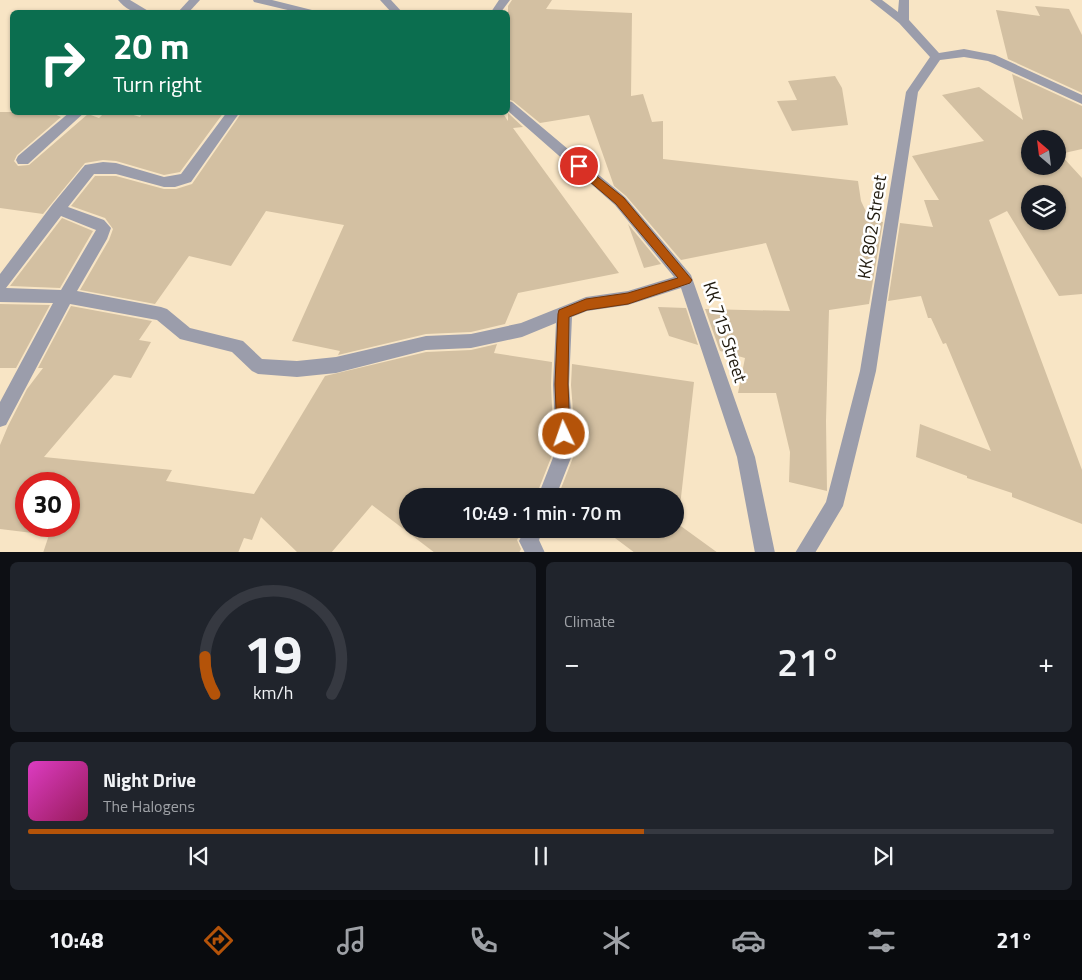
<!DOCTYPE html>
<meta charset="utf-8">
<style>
body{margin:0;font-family:"Titillium Web",sans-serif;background:#20242c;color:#f1f3f6;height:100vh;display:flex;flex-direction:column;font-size:19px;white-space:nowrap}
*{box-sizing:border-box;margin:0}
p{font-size:16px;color:#9ea1a6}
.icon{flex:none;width:28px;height:28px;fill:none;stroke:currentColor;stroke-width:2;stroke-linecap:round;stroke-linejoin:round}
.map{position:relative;height:552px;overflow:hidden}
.sheet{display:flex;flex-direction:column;gap:10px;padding:10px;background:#0d0f14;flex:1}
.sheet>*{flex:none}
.top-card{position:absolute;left:10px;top:10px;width:500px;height:105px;border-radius:8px;box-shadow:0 1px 4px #0004;background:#0b6e4f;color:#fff;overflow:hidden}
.needle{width:32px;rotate:332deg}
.buttons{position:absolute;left:1021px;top:130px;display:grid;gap:10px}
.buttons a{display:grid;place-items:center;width:45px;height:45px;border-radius:50%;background:#171b24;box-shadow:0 1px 4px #0004;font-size:25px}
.speed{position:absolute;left:15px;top:472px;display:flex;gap:10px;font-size:25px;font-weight:700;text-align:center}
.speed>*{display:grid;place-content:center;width:65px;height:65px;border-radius:50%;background:#171b24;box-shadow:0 1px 4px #0004;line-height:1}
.speed .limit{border:8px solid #d22;background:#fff;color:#111}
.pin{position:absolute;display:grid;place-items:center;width:42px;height:42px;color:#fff;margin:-21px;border:2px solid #fff;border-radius:50%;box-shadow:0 1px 5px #0007}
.me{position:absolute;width:55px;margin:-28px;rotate:357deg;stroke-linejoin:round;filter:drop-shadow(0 0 4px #0008)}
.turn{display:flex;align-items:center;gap:18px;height:105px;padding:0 20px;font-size:22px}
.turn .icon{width:65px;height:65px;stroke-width:2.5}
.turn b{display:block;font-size:35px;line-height:42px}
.big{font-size:38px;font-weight:600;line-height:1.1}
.sheet .widget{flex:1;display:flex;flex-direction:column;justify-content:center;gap:8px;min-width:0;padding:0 18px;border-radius:8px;background:#20242c}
.sheet .dial{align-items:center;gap:0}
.dial svg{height:130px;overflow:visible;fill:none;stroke:#363941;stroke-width:7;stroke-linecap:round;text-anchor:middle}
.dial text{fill:#f1f3f6;stroke:none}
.song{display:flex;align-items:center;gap:15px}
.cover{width:60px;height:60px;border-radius:8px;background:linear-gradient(135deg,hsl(310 70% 55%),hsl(330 70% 35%))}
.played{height:5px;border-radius:2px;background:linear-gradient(90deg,#b45309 60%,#363941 60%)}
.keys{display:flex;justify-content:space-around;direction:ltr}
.heat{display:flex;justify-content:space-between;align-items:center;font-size:28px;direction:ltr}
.sheet .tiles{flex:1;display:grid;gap:10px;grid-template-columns:1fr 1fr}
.widget:last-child{grid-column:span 2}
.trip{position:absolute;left:399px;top:488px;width:285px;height:50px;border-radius:25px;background:#171b24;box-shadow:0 1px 4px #0004;font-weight:600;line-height:50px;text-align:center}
.dock{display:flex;height:80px;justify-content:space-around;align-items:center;background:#090b0e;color:#9ea1a6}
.dock .icon{width:35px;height:35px}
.dock .current{color:#b45309}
.dock b{font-size:22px;color:#f1f3f6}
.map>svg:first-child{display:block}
.building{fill:#d3c0a2;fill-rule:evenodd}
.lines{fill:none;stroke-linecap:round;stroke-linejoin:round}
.street{fill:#9b9dab;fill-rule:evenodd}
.route{fill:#b45309;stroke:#753606}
.labels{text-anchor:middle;stroke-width:5;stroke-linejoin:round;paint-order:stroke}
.street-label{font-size:18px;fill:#1f190d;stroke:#fff}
</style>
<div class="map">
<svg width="1082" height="553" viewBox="0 0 1082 553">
<rect width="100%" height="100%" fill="#f8e5c5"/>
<g class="building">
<path d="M512 0H552L546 9 632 13 631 96 643 94 652 122 663 121V159L858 181 861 201 870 220 883 222 869 304 829 310 826 421 827 491 789 482 790 452 776 393H738L745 358 720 351 705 309 790 311 766 243 681 260 626 196 614 186 589 115 540 123 513 101 508 99V6Z"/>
<path d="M1035 6 1069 9 1082 35V93L1008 59 996 10 1040 16Z"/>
<path d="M1012 74 1082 106V149L1060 154 1082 178V294L1059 296 1007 211 989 220 1082 470V524L1012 497V493L967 478V476L916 457 920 424 991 451 946 343 943 344 931 318H928L921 296 888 301 900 223 933 227 924 200H939L912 156 984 141 942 95 979 87 1023 120ZM1030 139H1058V166H1030ZM1030 194H1058V221H1030Z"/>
<path d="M835 76 842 88 848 125 792 131 777 101 797 100 788 81Z"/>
<path d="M0 112H50L61 117 17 155 14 161 18 166 29 165 88 114 99 118 105 112H124L140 117 143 112H224L180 172 164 175 116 161 103 160 85 163 43 214 0 208Z"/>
<path d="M242 112H502L508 121V113L523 127 513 128 619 273 518 293 505 324 471 332 426 334 338 355 340 351 292 341 344 225 266 211 231 266 189 256 155 304 80 290 109 240 113 229 105 218 71 206 95 176H116L164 189H176L192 184Z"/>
<path d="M62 218 93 231 60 288 10 286Z"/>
<path d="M628 224 661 264 644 268Z"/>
<path d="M0 304 50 305 16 368H0Z"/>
<path d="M71 306 152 321 139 340 151 342 131 378 114 375 44 457 172 470 166 481 254 494 325 376 426 352 471 350 497 344 494 353 552 362 551 385 554 450 536 496H408V529H523L517 540 521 549 519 553H435L372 505 331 553H298L261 517 252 540 244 538 238 553H43L49 535 0 529V445L8 426 27 389 43 368H38ZM26 484H69V526H26Z"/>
<path d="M658 307 686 308 698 345 669 336Z"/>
<path d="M572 364 694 382 678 524 718 553H635L603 529H675V496H558L576 450 571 385Z"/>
</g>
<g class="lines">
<g class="street">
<path d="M118 0H130L150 12C137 14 127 11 118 0Z"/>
<path d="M189 0H200L189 12H178Z"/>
<path d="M253 0H272L312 10 313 12H296L254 2Z"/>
<path d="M380 0H391L402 12H391Z"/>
<path d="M499 0H510L501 12H491Z"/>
<path d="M870 0H882L898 12 899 0H909V20L939 53 964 49 995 55 1082 95V104L988 61 964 57 940 60 918 92 876 371 843 506 815 553H795L826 502 860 371 906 92 930 57 899 23Z"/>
<path d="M508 101 512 102 625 197 691 275 755 457 775 553H755L737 457 681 288 628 305 587 311 572 317 569 385 574 450 556 496H538L556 450 553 385 556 323 522 337 471 348 426 350 336 373 297 377 258 374 252 371 232 352 180 339 157 320 70 304 6 425 0 427V402L53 303 0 302V274L52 205 85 165 103 162 116 163 164 177 181 174 227 112H240L191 182 175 187H164L116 174H94L68 207 104 220 111 228 107 239 77 291 161 307 167 309 190 328 243 341 262 359 297 361 336 357 426 336 471 334 521 323 586 297 628 291 674 277 615 205 508 111ZM61 216 96 230 61 290 6 288Z"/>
<path d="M70 112H85L28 164H18L16 160 18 156Z"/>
<path d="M525 529H543L539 540 545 553H525L519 541Z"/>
</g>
</g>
<path class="route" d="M579 162 624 198 692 280 690 283 628 304 587 310 569 317 568 384 570 434 569 439 564 440 559 439 557 434 555 384 558 314 559 310 586 299 628 293 678 278 616 204 575 169 574 166Z"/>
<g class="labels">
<g class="street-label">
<text transform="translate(872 227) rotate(-81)" y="6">KK 802 Street</text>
<text transform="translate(725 332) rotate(72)" y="6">KK 715 Street</text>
</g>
</g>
</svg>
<div class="buttons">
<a><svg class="needle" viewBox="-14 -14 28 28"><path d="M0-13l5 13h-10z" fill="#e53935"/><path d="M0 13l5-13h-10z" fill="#9ea1a6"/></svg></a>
<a><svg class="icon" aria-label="layers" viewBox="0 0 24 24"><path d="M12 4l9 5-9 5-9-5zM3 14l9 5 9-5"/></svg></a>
</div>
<div class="speed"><div class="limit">30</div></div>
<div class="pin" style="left:579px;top:166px;background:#d93025"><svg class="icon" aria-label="arrive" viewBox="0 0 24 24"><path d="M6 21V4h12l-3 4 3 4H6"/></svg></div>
<svg class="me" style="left:564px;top:434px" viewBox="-20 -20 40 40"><circle r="17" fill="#b45309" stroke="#fff" stroke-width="3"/><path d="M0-11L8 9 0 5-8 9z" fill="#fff"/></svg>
<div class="trip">10:49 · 1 min · 70 m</div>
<div class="top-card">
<div class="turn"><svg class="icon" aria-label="right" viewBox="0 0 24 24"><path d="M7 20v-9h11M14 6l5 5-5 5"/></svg><div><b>20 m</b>Turn right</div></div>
</div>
</div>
<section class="sheet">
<div class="tiles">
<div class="widget dial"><svg viewBox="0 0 100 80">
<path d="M14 69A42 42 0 1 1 86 69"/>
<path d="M14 69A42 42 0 0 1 8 46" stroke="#b45309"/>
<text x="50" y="56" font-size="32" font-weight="700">19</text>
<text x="50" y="72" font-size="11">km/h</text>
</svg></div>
<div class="widget"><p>Climate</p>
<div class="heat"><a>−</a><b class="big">21°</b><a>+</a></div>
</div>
<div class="widget">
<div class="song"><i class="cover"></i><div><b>Night Drive</b><p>The Halogens</p></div></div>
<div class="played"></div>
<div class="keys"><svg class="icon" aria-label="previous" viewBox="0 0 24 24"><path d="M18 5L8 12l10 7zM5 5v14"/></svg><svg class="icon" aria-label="pause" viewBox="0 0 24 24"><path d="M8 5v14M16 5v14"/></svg><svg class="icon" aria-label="next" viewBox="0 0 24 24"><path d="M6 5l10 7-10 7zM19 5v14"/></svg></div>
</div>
</div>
</section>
<nav class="dock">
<b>10:48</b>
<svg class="icon current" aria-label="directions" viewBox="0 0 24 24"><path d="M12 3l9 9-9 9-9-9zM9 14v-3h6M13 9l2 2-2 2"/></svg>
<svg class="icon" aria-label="music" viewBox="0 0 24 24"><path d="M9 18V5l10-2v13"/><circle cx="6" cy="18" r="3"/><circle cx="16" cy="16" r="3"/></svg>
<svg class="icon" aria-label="phone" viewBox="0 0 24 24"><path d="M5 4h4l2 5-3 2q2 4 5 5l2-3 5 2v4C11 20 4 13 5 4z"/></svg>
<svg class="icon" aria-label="climate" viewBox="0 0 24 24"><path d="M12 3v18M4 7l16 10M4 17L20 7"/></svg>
<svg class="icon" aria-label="car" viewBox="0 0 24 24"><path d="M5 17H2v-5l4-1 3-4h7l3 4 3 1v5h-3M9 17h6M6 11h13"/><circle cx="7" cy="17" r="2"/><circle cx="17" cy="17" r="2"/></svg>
<svg class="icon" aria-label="filters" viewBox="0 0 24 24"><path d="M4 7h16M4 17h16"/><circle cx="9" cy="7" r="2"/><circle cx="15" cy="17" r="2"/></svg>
<b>21°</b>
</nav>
